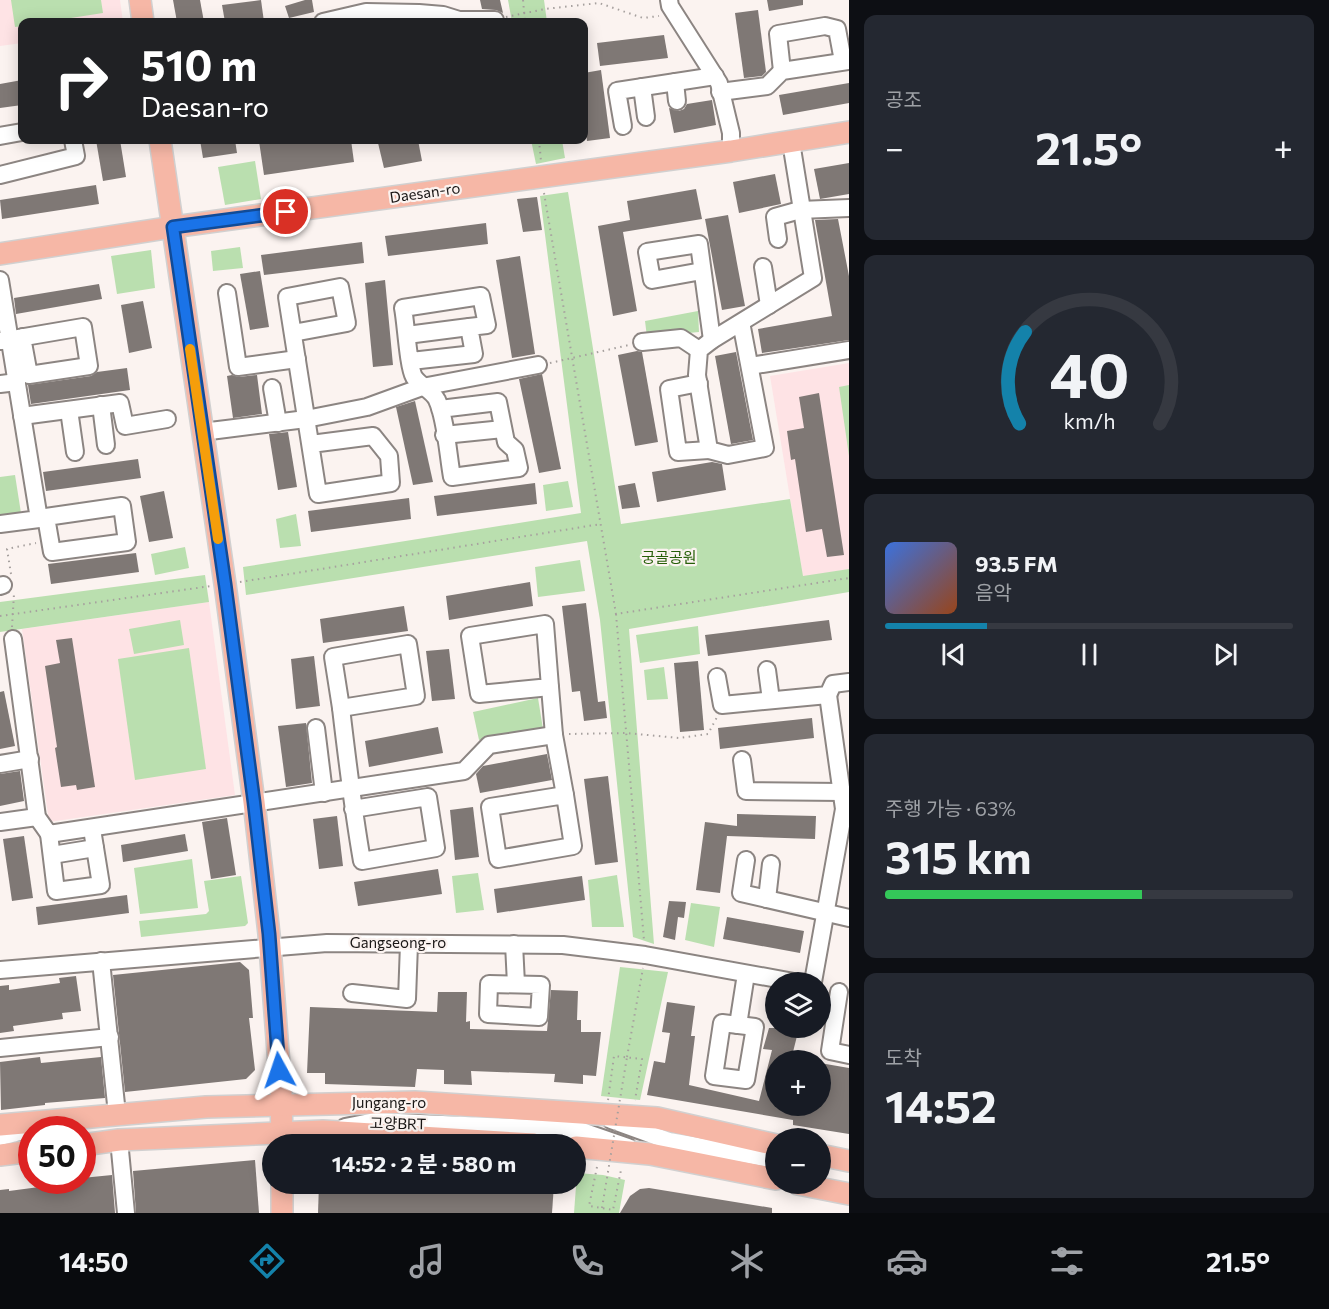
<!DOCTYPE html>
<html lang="ko">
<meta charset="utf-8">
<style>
body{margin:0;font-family:Commissioner,"Noto Sans KR",sans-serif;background:#242831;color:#f1f3f6;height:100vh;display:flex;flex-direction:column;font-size:22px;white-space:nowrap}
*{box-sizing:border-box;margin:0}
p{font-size:20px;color:#9ea1a6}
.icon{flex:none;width:33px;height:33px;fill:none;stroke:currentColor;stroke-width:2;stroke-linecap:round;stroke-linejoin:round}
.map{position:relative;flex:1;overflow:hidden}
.sheet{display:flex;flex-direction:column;gap:15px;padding:15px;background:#0d0f14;width:480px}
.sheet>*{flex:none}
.guide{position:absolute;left:18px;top:18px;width:570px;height:126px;border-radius:12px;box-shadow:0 3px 15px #0003;background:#202124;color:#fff;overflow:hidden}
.fabs{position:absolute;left:765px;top:972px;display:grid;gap:12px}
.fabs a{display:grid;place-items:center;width:66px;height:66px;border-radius:50%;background:#171b24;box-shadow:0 3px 15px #0003;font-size:30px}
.speed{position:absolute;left:18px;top:1116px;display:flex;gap:12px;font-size:30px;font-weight:700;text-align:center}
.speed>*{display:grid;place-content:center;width:78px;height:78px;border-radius:50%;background:#171b24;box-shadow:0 3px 15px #0003;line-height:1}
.speed .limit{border:9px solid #d22;background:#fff;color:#111}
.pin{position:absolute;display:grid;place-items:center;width:51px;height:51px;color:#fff;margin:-26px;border:3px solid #fff;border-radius:50%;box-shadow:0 2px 6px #0007}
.me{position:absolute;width:66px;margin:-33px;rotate:355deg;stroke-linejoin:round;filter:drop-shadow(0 0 4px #0008)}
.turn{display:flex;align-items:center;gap:21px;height:126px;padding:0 24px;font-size:27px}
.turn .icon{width:78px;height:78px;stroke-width:2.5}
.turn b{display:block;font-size:42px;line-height:51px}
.big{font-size:45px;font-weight:700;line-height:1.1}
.sheet .card{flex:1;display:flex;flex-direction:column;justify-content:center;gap:9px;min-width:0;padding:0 21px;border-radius:12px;background:#242831}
.sheet .dial{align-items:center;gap:0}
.dial svg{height:156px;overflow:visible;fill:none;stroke:#363941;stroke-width:7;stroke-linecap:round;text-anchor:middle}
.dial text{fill:#f1f3f6;stroke:none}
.song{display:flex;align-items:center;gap:18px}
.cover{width:72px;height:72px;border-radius:9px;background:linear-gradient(135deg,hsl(220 70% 55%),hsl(20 70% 35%))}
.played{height:6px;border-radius:3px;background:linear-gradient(90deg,#1482aa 25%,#363941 25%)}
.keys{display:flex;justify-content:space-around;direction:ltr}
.heat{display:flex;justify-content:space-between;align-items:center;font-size:33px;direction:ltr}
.charge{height:9px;border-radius:4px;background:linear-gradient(90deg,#34c759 63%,#363941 0)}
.trip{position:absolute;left:262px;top:1134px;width:324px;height:60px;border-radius:30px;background:#171b24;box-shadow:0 3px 15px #0003;font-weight:700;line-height:60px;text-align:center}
.menu{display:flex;height:96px;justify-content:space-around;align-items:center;background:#090b0e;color:#9ea1a6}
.menu .icon{width:42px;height:42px}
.menu .active{color:#1482aa}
.menu b{font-size:27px;color:#f1f3f6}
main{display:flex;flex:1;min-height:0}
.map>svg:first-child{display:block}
.education{fill:#fee3e5}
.green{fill:#badfaf}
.building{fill:#7f7875}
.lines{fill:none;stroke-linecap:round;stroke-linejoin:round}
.minor-casing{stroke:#8c8582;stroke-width:20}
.major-casing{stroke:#d1d0d0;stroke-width:24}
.path{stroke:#a6a09e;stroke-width:2;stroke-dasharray:1.5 4.5;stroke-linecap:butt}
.minor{stroke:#fff;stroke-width:16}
.major{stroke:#f6b7a6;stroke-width:21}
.path-bridge{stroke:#a6a09e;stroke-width:2;stroke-dasharray:1.5 4.5;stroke-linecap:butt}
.route-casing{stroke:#114b97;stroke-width:15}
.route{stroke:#1a73e8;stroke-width:10}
.slow{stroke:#f59e0b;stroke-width:10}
.labels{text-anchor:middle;stroke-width:4.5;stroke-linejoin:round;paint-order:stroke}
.street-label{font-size:15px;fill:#191615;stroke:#fbf3f0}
.park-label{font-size:15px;fill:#265f08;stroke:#fbf3f0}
</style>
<main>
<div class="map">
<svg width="849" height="1213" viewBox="0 0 849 1213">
<rect width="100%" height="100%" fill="#fbf3f0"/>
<g class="education">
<path d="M0 0H120L123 22H22V43L0 46Z"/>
<path d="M849 363V569L803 577 770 376Z"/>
<path d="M209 602 235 795 49 822 22 629Z"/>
</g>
<g class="green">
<path d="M11 0H101L103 13 45 22H22V26L15 27Z"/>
<path d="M508 0H544L547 22H512Z"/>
<path d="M531 140H562L565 158 536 164Z"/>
<path d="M255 161 261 199 225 205 218 167Z"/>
<path d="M568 192 621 524 790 499 803 576 849 569V592L629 629 654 944 633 937 600 620 587 541 246 595 243 567 581 513 540 196Z"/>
<path d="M240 247 243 268 213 271 211 251Z"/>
<path d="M151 250 155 288 117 294 111 256Z"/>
<path d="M698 311 699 332 647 337 645 321Z"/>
<path d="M849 385V456L839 387Z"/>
<path d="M15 475 21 513 0 517V477Z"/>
<path d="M568 481 573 507 546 511 543 485Z"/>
<path d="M296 514 301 546 280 548 276 519Z"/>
<path d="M185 547 189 568 155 575 151 554Z"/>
<path d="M580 560 585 591 538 597 535 567Z"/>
<path d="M205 575 209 602 0 632V602Z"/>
<path d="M180 620 184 645 134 654 129 629Z"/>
<path d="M698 626 700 654 640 663 636 635Z"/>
<path d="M189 648 206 769 135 780 118 659Z"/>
<path d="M664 667 668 699 647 700 644 670Z"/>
<path d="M538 698 543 729 479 740 473 712Z"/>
<path d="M192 859 198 908 140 914 134 868Z"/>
<path d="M478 873 484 910 456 913 452 876Z"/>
<path d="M617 875 624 927H592L588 880Z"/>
<path d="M241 876 248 923 245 926 141 937 139 921 206 914 209 911 204 881Z"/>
<path d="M691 903 720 907 714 947 685 940Z"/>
<path d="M620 967 668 972 640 1100 601 1096Z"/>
<path d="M577 1173 603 1175 625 1180 619 1213H574Z"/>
</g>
<g class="building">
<path d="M173 0H200L204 22H177Z"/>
<path d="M261 0 264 22H225L222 5Z"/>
<path d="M305 0H312L314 12 289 18 285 6Z"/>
<path d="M480 0H500L503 13 496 10 482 9Z"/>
<path d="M767 0H803V5L769 11Z"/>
<path d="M758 10 766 72 762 76 744 78 735 13Z"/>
<path d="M664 35 668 58 600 66 597 43Z"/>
<path d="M601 70 610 138 587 141 584 116V73Z"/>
<path d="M22 80V105L0 108V84Z"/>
<path d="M849 83V103L783 115 779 95Z"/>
<path d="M712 100 716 125 674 133 669 108 679 111 684 109 687 104Z"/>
<path d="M96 140H120L126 177 103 181Z"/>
<path d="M200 140H235L237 153 203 158Z"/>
<path d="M272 140H351L354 162 264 175 259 141Z"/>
<path d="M393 140H418L422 161 384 168 378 143Z"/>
<path d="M849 163V194L820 199 814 169Z"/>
<path d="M775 174 781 204 739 213 733 182Z"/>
<path d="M96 185 99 204 2 219 0 200Z"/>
<path d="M696 189 702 219 623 232 637 311 613 316 598 226 630 220 627 201Z"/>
<path d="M537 197 542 230 523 232 517 199Z"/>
<path d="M728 215 745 306 722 310 705 219Z"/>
<path d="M838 219 849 276V340L762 353 758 329 832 316 815 220Z"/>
<path d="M486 223 488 244 388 256 385 236Z"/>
<path d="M362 242 364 263 264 275 261 255Z"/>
<path d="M520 256 535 354 512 358 496 260Z"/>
<path d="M260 271 269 327 250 330 240 274Z"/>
<path d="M385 280 393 365 373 367 365 283Z"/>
<path d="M99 284 102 299 16 314 14 298Z"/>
<path d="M143 301 152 348 129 353 121 305Z"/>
<path d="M637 351 642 352 658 442 635 446 618 355Z"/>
<path d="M736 352 753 440 731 444 715 356Z"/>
<path d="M127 368 130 390 31 404 28 385 91 376 97 372Z"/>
<path d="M542 374 561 469 539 473 519 379Z"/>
<path d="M232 375 239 377 257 375 262 414 233 418 227 376Z"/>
<path d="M819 393 844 555 827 557 822 529 806 532 795 459 791 460 787 431 804 428 799 397Z"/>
<path d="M415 401 433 482 413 485 396 407Z"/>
<path d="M288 432 297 487 278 490 269 434Z"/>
<path d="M138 459 141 478 46 491 43 472Z"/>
<path d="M712 462 722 464 726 490 657 502 652 472Z"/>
<path d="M535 483 537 504 437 516 434 496Z"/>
<path d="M635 483 640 507 622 509 618 486Z"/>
<path d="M164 491 173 538 149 542 140 496Z"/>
<path d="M409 498 411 519 311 532 308 511Z"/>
<path d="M136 553 139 572 51 584 48 564Z"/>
<path d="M530 582 533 606 449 620 446 596Z"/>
<path d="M586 603 598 702 605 701 607 718 584 721 580 691 572 692 562 606Z"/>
<path d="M404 606 408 631 323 643 320 619Z"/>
<path d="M829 620 832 640 708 656 705 635Z"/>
<path d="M72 638 95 787 77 790 76 785 61 787 55 748 57 747 45 666 60 663 56 640Z"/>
<path d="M449 649 455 699 432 701 426 651Z"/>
<path d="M314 656 320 706 296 709 291 659Z"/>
<path d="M698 661 704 730 680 732 674 663Z"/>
<path d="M4 691 15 746 0 749V692Z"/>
<path d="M812 718 814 738 720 749 718 728Z"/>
<path d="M306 723 312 783 286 787 278 726Z"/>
<path d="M438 727 443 753 369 767 365 741Z"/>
<path d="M547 754 552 780 480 793 476 774 483 766Z"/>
<path d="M20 771 24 801 0 806V774Z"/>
<path d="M608 776 618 862 595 865 584 779Z"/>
<path d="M473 807 479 857 455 860 450 810Z"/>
<path d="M737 814 816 816 815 839 727 836 720 893 696 890 705 822 737 826Z"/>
<path d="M337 816 343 866 319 869 313 819Z"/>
<path d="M227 818 236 875 211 879 202 822Z"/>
<path d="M185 834 188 851 123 862 121 845Z"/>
<path d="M24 836 33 898 12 901 3 839Z"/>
<path d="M438 869 442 894 358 906 354 882Z"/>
<path d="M582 876 585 900 497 913 494 889Z"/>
<path d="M127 895 129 913 38 925 36 907Z"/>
<path d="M669 901 686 902 684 918 678 917 675 940 663 937Z"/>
<path d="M727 917 804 931 800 953 723 939Z"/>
<path d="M240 962 249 970 253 1018H249L255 1070 246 1079 125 1092 113 975Z"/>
<path d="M76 976 81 1011 62 1013 63 1019 13 1026 14 1031 0 1033V986L9 985V990L60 983 59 978Z"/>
<path d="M551 990 578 991 577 1020H581V1032H601L596 1076 583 1075V1084L554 1082 555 1074 471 1071 472 1085 444 1084V1070L417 1069 415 1087 325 1084V1073H307L310 1007 437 1012 438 992H467L466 1022 470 1021V1029L547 1031Z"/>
<path d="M667 1002 695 1006 691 1036H695L689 1085 759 1101 772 1050 763 1049 769 1028H799L791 1060H776V1106H820V1063L849 1068V1134L793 1125V1120L647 1095 654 1061 665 1063 670 1033 662 1032Z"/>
<path d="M40 1057 41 1063 101 1057 105 1098 45 1103V1105L1 1110 0 1062Z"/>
<path d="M255 1160 259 1213H136L133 1171Z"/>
<path d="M112 1175 115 1213H0V1190L9 1189V1191L62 1184V1180H82V1178Z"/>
<path d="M319 1184H554L552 1213H318Z"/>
<path d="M649 1188 772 1208V1213H620L630 1196 640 1189Z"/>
</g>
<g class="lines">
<g class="minor-casing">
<g id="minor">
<path d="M669 0 670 6 719 83 731 133V151"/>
<path d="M323 22 366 12 419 13 443 15 459 20H495"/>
<path d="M782 71 778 34 825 26 837 29 843 61"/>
<path d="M675 82 677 101"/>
<path d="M642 87 646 117"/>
<path d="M720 92 767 86 782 71 849 61"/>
<path d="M623 126 617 91 715 76"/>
<path d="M0 136 22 132"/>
<path d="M0 175 76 156 73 140"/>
<path d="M778 239 775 217 800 210 849 208"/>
<path d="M763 267 769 305"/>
<path d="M702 271 652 280 647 252 699 244 712 340"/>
<path d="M0 280 39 519 0 524"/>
<path d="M227 293 238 367 297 359"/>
<path d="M741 322 765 448 728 455 709 450 697 375 699 350 712 340 813 278 791 142"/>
<path d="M293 333 347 323 340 287 287 297 318 494 391 483 389 456 373 436 311 444"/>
<path d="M407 335 469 327"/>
<path d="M1 341 83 327 89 366 29 375 22 337"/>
<path d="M642 342 681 338 699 350"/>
<path d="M411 361 474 354 469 327 487 325 481 296 403 308C406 323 408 366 414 377 420 386 433 391 437 400 446 419 448 455 452 477L519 468 515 450 506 442 498 402 440 409"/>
<path d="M750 366 849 350"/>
<path d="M699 383 669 389 678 452 709 450"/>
<path d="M0 384 17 382"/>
<path d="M272 388 278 423"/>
<path d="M101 405 106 445"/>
<path d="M69 410 75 452"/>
<path d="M22 416 120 403 125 426 167 419"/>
<path d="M202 432 306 419 367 407 422 387 538 365"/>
<path d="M444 435 503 429"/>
<path d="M39 519 46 517 122 506 127 542 52 552 46 517"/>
<path d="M0 586 3 585"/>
<path d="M545 624 550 687 479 694 470 636Z"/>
<path d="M13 639 37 817 49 834 464 771 489 745 554 735"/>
<path d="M408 644 416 696 341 708 333 657Z"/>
<path d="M767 670 771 700"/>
<path d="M717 677 722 705 828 695 833 684 849 682"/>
<path d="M550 687 554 735 565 795"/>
<path d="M341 708C347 759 353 810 362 861L436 848 428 797 353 809"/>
<path d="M316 728 324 793"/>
<path d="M742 760 746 791 843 792"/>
<path d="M0 764 30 759"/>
<path d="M565 795 573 846 498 859 490 807Z"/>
<path d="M0 822 37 817"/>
<path d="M49 834 56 891 101 885 92 829"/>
<path d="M52 855 95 848"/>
<path d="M746 860 741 893 849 918"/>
<path d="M767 899 771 864"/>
<path d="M514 944 516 984"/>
<path d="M101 961 117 1114"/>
<path d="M0 970 327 943 563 945 645 955 794 982"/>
<path d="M813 982 844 809 828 695"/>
<path d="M489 984 541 985 539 1017 488 1014Z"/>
<path d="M839 992 830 1051 849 1055"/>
<path d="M352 993 407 999 409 944"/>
<path d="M722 1023 755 1027 746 1080 714 1076Z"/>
<path d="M738 1025 746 974"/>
<path d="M0 1048 110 1037"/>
<path d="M611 1120 669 1141 776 1160"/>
<path d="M345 1127 375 1121 579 1130 628 1147"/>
<path d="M0 1137 28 1130"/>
<path d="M119 1140 126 1213"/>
</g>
</g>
<g class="major-casing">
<g id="major">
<path d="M140 0 143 22"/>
<path d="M160 140 225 584 254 802 269 934 281 1091 282 1144"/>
<path d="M0 254 173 227 731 151 849 132"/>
<path d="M0 1125 206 1107 415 1102 657 1118 776 1145"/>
<path d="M82 1145 119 1140 323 1131 534 1144"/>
<path d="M576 1147 650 1154 776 1179"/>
<path d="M0 1155 32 1151"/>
<path d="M820 1155 849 1161"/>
<path d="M798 1184 849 1194"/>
<path d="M282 1213V1184"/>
</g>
</g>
<g class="path">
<path d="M523 0 525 22"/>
<path d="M506 17 545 9 599 3 643 18 659 16"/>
<path d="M539 140 541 161"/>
<path d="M544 193 616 614 849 578"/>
<path d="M550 363 629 345"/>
<path d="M11 574 7 549 36 543"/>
<path d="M240 582 601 524"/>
<path d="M616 614 644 940"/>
<path d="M0 616 211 586"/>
<path d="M12 627 14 594"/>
<path d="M569 734 626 733 679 738 708 734 717 717"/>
<path d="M627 1057 643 968"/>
<path d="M608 1100 614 1056 642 1059 635 1100"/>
<path d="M597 1167 589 1206 613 1210 621 1170"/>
</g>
<use href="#minor" class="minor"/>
<use href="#major" class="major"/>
<path class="path-bridge" d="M602 1208 627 1057"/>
</g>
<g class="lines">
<g class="route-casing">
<path id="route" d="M279 1070 269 934 254 802 225 584 173 227 286 212"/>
</g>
<use href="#route" class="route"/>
<path class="slow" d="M190 349 218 539"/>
</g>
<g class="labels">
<g class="street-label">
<text transform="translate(425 193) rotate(-8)" y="5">Daesan-ro</text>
<text x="398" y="948">Gangseong-ro</text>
<text x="389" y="1108">Jungang-ro</text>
<text transform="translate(398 1124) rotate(1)" y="5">고양BRT</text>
</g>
<g class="park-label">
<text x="669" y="563">궁골공원</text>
</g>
</g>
</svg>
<div class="fabs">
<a><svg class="icon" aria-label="layers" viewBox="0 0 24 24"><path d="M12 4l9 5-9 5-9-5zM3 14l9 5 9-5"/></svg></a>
<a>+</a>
<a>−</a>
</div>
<div class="speed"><div class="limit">50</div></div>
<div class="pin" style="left:286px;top:212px;background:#d93025"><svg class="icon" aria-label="arrive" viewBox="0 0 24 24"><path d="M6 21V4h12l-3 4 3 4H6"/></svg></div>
<svg class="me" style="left:279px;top:1070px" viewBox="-20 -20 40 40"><path d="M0-17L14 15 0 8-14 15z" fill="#1a73e8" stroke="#fff" stroke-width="4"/></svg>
<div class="trip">14:52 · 2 분 · 580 m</div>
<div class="guide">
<div class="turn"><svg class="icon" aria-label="right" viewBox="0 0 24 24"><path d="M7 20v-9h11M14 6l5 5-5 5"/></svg><div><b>510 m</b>Daesan-ro</div></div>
</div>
</div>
<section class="sheet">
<div class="card"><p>공조</p>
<div class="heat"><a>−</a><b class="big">21.5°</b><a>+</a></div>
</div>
<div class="card dial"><svg viewBox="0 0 100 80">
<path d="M14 69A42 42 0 1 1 86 69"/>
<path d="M14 69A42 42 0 0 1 17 22" stroke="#1482aa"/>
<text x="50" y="56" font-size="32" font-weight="700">40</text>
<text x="50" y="72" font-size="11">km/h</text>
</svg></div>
<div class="card">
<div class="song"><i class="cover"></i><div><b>93.5 FM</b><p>음악</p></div></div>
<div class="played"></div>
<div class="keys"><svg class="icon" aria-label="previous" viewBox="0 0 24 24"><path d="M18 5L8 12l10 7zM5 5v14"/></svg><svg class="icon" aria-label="pause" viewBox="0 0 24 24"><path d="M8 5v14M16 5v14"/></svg><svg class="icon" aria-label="next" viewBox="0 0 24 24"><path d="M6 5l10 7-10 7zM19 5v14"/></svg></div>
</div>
<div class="card"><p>주행 가능 · 63%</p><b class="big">315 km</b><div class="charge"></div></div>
<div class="card"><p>도착</p><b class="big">14:52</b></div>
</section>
</main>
<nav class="menu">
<b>14:50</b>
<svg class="icon active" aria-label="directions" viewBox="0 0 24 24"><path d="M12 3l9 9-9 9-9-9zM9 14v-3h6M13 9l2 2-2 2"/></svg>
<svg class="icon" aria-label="music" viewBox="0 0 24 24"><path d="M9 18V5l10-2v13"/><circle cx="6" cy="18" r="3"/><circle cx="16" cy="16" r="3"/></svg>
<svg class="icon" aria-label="phone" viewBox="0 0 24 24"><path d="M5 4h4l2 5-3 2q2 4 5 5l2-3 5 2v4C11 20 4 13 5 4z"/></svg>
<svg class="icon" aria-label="climate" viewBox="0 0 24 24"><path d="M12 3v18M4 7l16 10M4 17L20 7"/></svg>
<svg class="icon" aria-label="car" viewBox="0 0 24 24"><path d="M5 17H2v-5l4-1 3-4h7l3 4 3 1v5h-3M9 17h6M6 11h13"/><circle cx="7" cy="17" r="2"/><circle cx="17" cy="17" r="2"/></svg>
<svg class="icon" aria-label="filters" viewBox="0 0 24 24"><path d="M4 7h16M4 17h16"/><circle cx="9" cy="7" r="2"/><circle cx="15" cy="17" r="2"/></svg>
<b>21.5°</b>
</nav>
